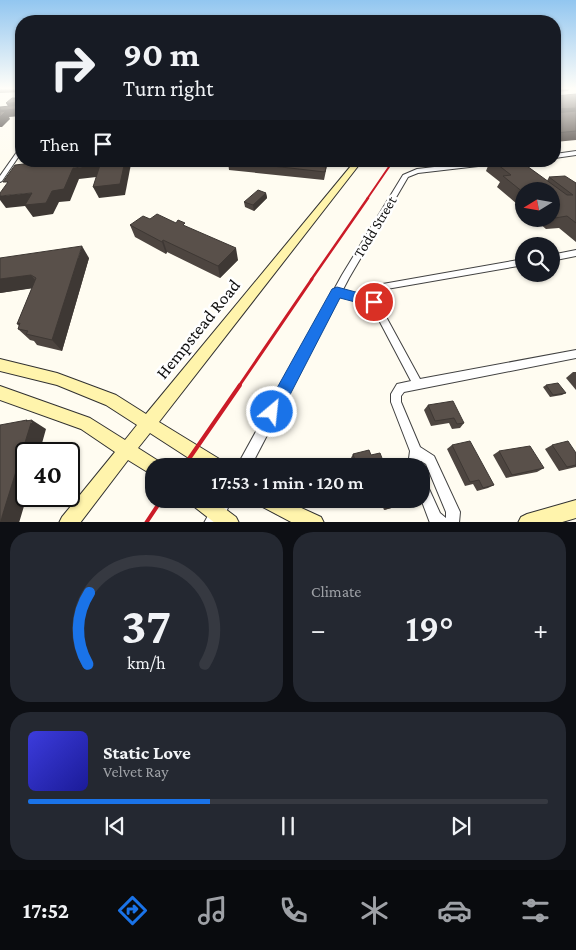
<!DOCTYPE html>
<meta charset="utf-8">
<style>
body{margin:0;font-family:"Crimson Pro",serif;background:#242831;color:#f1f3f6;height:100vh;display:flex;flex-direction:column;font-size:19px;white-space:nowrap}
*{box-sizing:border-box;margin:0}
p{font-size:16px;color:#9ea1a6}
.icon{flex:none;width:28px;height:28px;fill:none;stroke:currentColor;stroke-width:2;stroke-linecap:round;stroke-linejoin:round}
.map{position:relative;height:522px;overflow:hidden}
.panel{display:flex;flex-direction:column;gap:10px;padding:10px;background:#0d0f14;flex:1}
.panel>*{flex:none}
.top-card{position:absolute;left:15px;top:15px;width:546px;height:152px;border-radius:20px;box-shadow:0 1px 4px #0004;background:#171b24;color:#f1f3f6;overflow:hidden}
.needle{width:32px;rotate:259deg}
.controls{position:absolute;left:515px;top:182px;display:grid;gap:10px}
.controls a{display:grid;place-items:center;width:45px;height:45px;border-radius:50%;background:#171b24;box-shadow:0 1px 4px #0004;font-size:25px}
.speed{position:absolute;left:15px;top:442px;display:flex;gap:10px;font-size:25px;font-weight:700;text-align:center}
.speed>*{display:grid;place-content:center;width:65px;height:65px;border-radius:50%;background:#171b24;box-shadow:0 1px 4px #0004;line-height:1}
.speed .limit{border:2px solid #111;border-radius:8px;background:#fff;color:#111}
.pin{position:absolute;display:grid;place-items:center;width:42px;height:42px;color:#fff;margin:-21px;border:2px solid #fff;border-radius:50%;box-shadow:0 1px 5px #0007}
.me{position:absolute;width:55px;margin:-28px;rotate:28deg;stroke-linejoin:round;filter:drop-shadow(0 0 4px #0008)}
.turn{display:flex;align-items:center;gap:18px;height:105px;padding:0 25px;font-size:22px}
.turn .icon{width:65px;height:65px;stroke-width:2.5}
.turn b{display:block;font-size:35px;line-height:42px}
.then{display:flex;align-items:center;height:48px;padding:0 25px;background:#0003;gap:10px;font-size:19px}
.big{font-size:38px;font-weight:600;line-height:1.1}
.panel .card{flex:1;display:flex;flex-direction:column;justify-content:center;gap:8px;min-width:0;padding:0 18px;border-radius:20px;background:#242831}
.panel .dial{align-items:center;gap:0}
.dial svg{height:130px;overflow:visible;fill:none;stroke:#363941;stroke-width:7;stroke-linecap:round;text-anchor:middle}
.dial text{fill:#f1f3f6;stroke:none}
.song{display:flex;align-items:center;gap:15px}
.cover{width:60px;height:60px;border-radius:8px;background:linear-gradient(135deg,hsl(240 70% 55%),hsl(240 70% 35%))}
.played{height:5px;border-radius:2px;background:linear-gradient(90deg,#1a73e8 35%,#363941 35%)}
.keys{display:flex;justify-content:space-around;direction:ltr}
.heat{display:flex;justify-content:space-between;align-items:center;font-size:28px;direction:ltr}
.panel .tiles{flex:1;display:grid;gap:10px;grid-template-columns:1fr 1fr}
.card:last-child{grid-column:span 2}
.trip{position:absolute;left:145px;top:458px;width:285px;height:50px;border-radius:20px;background:#171b24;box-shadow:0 1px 4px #0004;font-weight:600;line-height:50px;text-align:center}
.tab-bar{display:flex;height:80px;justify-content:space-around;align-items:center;background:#090b0e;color:#9ea1a6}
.tab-bar .icon{width:35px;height:35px}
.tab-bar .selected{color:#1a73e8}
.tab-bar b{font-size:22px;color:#f1f3f6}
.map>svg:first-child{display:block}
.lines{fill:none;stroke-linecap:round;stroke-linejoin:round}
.minor-casing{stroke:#424242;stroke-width:2}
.tertiary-casing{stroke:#424242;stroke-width:2}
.secondary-casing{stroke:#313131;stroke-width:2}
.minor{fill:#fff;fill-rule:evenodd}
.tertiary{fill:#fff;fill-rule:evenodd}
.secondary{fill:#fff4ac;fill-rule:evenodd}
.rail-far3{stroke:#cb1b27;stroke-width:2}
.rail-far2{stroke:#cb1b27;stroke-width:2.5}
.rail-far1{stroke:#cb1b27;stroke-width:3}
.rail{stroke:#cb1b27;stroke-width:4}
.wall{fill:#4d4540}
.shaded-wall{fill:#3e3834}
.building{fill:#59504a;stroke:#3e3834}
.route{fill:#1a73e8;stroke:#114b97}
.labels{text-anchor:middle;stroke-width:5;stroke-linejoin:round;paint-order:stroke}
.street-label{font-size:15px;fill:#0f0f0f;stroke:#fff}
.near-street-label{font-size:18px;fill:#0f0f0f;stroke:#fff}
</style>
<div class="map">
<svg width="576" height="523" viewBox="0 0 576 523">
<rect width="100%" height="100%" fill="#fffcf1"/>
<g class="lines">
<g class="minor-casing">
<g id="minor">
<path d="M19 149H21V153L2 181 0 182V176Z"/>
<path d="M576 250V256L551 261V255Z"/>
<path d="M524 259V265L381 290 378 302 420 379 576 350V358L404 392 401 396V402L420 447 434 456 460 512 459 523H430L421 499V478L425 480 440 513 446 518V512L426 464 421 461 420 466H408L410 451 391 402V394L397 384 411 381 371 305 334 294 333 292 334 290 337 289 371 298 374 286 377 285Z"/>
</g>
</g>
<g class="tertiary-casing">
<g id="tertiary">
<path d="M576 151V155L555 158V154Z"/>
<path d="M486 161H507L504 163 418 173 408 177 349 278 251 466H237L342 275 403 175 417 169Z"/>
<path d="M217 499H232L221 523H204Z"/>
</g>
</g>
<g class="secondary-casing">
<g id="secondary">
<path d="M355 161H362L159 422 221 460 223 466H201L150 433 138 448 160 462 161 466H154V476L128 460 80 523H59L62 517 115 452 81 429 0 400V386L90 418 125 440 137 425 106 405 57 385 0 371V359L57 373 116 395 146 414Z"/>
<path d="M190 499H212L236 517 239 523H215L192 505Z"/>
<path d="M257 499H282L321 517 324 523H293L259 505Z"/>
<path d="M576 500V518L559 523H518L521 517 527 514Z"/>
</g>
</g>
<use href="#minor" class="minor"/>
<use href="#tertiary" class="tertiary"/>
<use href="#secondary" class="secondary"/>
<path class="rail-far3" d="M367 199 393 161"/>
<path class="rail-far2" d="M311 280 368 198"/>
<path class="rail-far1" d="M239 386 312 279"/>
<g class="rail">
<path d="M184 466 240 385"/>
<path d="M146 523 162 499"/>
</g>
</g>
<g class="wall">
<path d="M0 88H21V92L0 93Z"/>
<path d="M555 88H570L568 91 555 92Z"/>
<path d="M576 94V140L555 142V96Z"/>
<path d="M185 161H203L202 164Z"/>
<path d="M207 161H328L324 180 229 170 228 162 225 166 208 164Z"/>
<path d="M490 161H520L547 181 549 177 576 183V242L559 228 546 229 534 219H551V191H524V210L497 187 500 182 486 171Z"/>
<path d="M266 193 267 198 254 211 245 207 244 202Z"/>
<path d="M150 219 186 227 238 260 220 278 167 252 166 254 135 237 130 225Z"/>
<path d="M0 258H89L62 351 37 345 34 341 30 340 18 329 19 326 17 324 32 288 0 293Z"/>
<path d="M573 372H576V390L566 378Z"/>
<path d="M546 385 566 393 562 395 550 397 543 387Z"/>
<path d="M428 405 464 423 460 428 452 429 449 423 431 426 424 410Z"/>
<path d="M452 445 494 485 488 488 477 491 473 484 465 486 447 449Z"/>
<path d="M552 445 576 453V467L559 471 545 449Z"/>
<path d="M499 451 544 468 537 472 506 478 493 455Z"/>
<path d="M353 454 371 455 385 466H352L350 460Z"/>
<path d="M380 499H412L406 504 384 510Z"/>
</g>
<g class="shaded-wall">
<path d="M21 102V116L9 117 10 119 2 127H0V110H10L6 103Z"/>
<path d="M576 108V117L555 119V109Z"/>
<path d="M125 161H130L131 164 125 195 99 198 93 187Z"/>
<path d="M224 161H228L225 166Z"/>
<path d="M100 165 105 176 79 179 70 201 59 202 53 214 33 217 25 206 6 208 0 200V196L52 191 73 168Z"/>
<path d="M266 193 267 198 254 211 253 205Z"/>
<path d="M163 240 167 252 166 254 162 242Z"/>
<path d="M82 246 89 258 62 351 52 340Z"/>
<path d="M236 248 238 260 220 278 218 266Z"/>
<path d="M31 275 41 287 0 293V279Z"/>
<path d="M27 420 32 423V420L46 429 39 454H26L27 496 19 523H0Z"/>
<path d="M412 499 406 504 384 510 388 506Z"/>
</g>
<g class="building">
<path d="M576 94V108L555 109V96Z"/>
<path d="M12 98H21V102L6 103Z"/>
<path d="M21 105V109L0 110V107Z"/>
<path d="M6 111 0 117V112Z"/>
<path d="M576 111V131L555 133V113Z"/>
<path d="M50 161H125L120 184 93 187 100 165 73 168 64 189 52 191 46 203 25 205 32 193 0 196V193L8 182H3L15 165Z"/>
<path d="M228 161H271L326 167 325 172Z"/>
<path d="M303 161H327V164Z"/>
<path d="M493 161H520L567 195H573L549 177 565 176 576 183V223L567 216 555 218 551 215V191H524V193L503 176 511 175Z"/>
<path d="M258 190 266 193 253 205 244 202Z"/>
<path d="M157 214 176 223 178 220 185 223 183 225 236 248 218 266 163 240 162 242 130 225 143 216 150 219Z"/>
<path d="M82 246 52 340 26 334 28 331 18 329 20 323 17 324 36 278 31 275 0 279V258Z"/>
<path d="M558 383 566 393 553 395 546 385Z"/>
<path d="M453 401 464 423 457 424 454 418 435 421 428 405Z"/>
<path d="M27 420 26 421 32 420 0 523V425Z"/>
<path d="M470 441 494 485 483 488 479 480 470 482 452 445Z"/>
<path d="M568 441 576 453V465L567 467 552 445Z"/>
<path d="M530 446 544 468 512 475 499 451Z"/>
<path d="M369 450 371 455 380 453 385 466H357L353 454Z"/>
<path d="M398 463 399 466H385Z"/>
<path d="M386 499H412L388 506Z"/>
</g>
<linearGradient id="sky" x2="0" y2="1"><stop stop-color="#92c6f0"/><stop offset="0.55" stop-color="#fffef9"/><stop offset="1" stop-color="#fffef9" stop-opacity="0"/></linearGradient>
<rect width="576" height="161" fill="url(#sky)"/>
<path class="route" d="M337 287 378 298 380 302 378 305 374 307 340 298 278 418 272 420 267 418 264 412 267 406 332 289Z"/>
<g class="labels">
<g class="street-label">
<text transform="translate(375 227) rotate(-59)" y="5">Todd Street</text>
</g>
<g class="near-street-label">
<text transform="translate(198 329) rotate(-51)" y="6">Hempstead Road</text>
</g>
</g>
</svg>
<div class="controls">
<a><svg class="needle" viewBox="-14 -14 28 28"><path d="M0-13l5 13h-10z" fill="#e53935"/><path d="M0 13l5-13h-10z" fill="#9ea1a6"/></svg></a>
<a><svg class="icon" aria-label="search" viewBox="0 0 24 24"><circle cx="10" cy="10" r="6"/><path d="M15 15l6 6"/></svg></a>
</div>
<div class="speed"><div class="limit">40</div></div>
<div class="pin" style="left:374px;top:302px;background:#d93025"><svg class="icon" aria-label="arrive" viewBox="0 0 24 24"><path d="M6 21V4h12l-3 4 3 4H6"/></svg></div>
<svg class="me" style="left:272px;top:412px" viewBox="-20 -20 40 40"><circle r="17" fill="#1a73e8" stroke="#fff" stroke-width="3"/><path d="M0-11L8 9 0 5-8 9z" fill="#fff"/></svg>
<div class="trip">17:53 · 1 min · 120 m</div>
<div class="top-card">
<div class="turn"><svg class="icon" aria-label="right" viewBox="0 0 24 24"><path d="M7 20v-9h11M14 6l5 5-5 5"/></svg><div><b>90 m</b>Turn right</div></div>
<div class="then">Then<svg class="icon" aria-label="arrive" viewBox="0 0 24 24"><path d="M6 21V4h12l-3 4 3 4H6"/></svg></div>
</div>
</div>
<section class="panel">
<div class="tiles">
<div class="card dial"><svg viewBox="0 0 100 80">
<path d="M14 69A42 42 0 1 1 86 69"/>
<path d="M14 69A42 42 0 0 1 15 25" stroke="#1a73e8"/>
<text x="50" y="56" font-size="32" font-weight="700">37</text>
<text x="50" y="72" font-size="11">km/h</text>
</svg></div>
<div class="card"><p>Climate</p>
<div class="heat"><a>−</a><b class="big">19°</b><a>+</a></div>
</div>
<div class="card">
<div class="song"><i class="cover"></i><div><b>Static Love</b><p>Velvet Ray</p></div></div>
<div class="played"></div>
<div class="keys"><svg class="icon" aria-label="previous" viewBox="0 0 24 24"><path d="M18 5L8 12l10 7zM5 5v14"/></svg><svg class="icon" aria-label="pause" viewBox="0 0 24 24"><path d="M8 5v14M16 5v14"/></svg><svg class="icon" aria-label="next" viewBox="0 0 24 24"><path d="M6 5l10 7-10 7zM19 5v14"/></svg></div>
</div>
</div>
</section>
<nav class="tab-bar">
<b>17:52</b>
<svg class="icon selected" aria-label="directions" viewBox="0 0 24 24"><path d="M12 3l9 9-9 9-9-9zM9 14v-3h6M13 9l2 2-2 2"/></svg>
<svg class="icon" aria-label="music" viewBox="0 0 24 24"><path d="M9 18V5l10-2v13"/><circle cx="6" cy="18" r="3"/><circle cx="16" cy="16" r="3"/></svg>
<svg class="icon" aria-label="phone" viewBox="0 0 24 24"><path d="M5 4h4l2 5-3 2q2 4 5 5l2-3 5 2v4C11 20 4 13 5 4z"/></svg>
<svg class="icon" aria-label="climate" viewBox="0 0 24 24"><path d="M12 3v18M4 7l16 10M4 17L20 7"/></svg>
<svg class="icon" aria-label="car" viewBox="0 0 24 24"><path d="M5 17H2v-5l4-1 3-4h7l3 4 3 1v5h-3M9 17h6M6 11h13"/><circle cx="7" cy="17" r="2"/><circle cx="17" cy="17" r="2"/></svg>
<svg class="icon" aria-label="filters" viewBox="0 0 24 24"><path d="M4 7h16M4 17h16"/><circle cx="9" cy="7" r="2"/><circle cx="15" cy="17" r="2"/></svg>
</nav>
